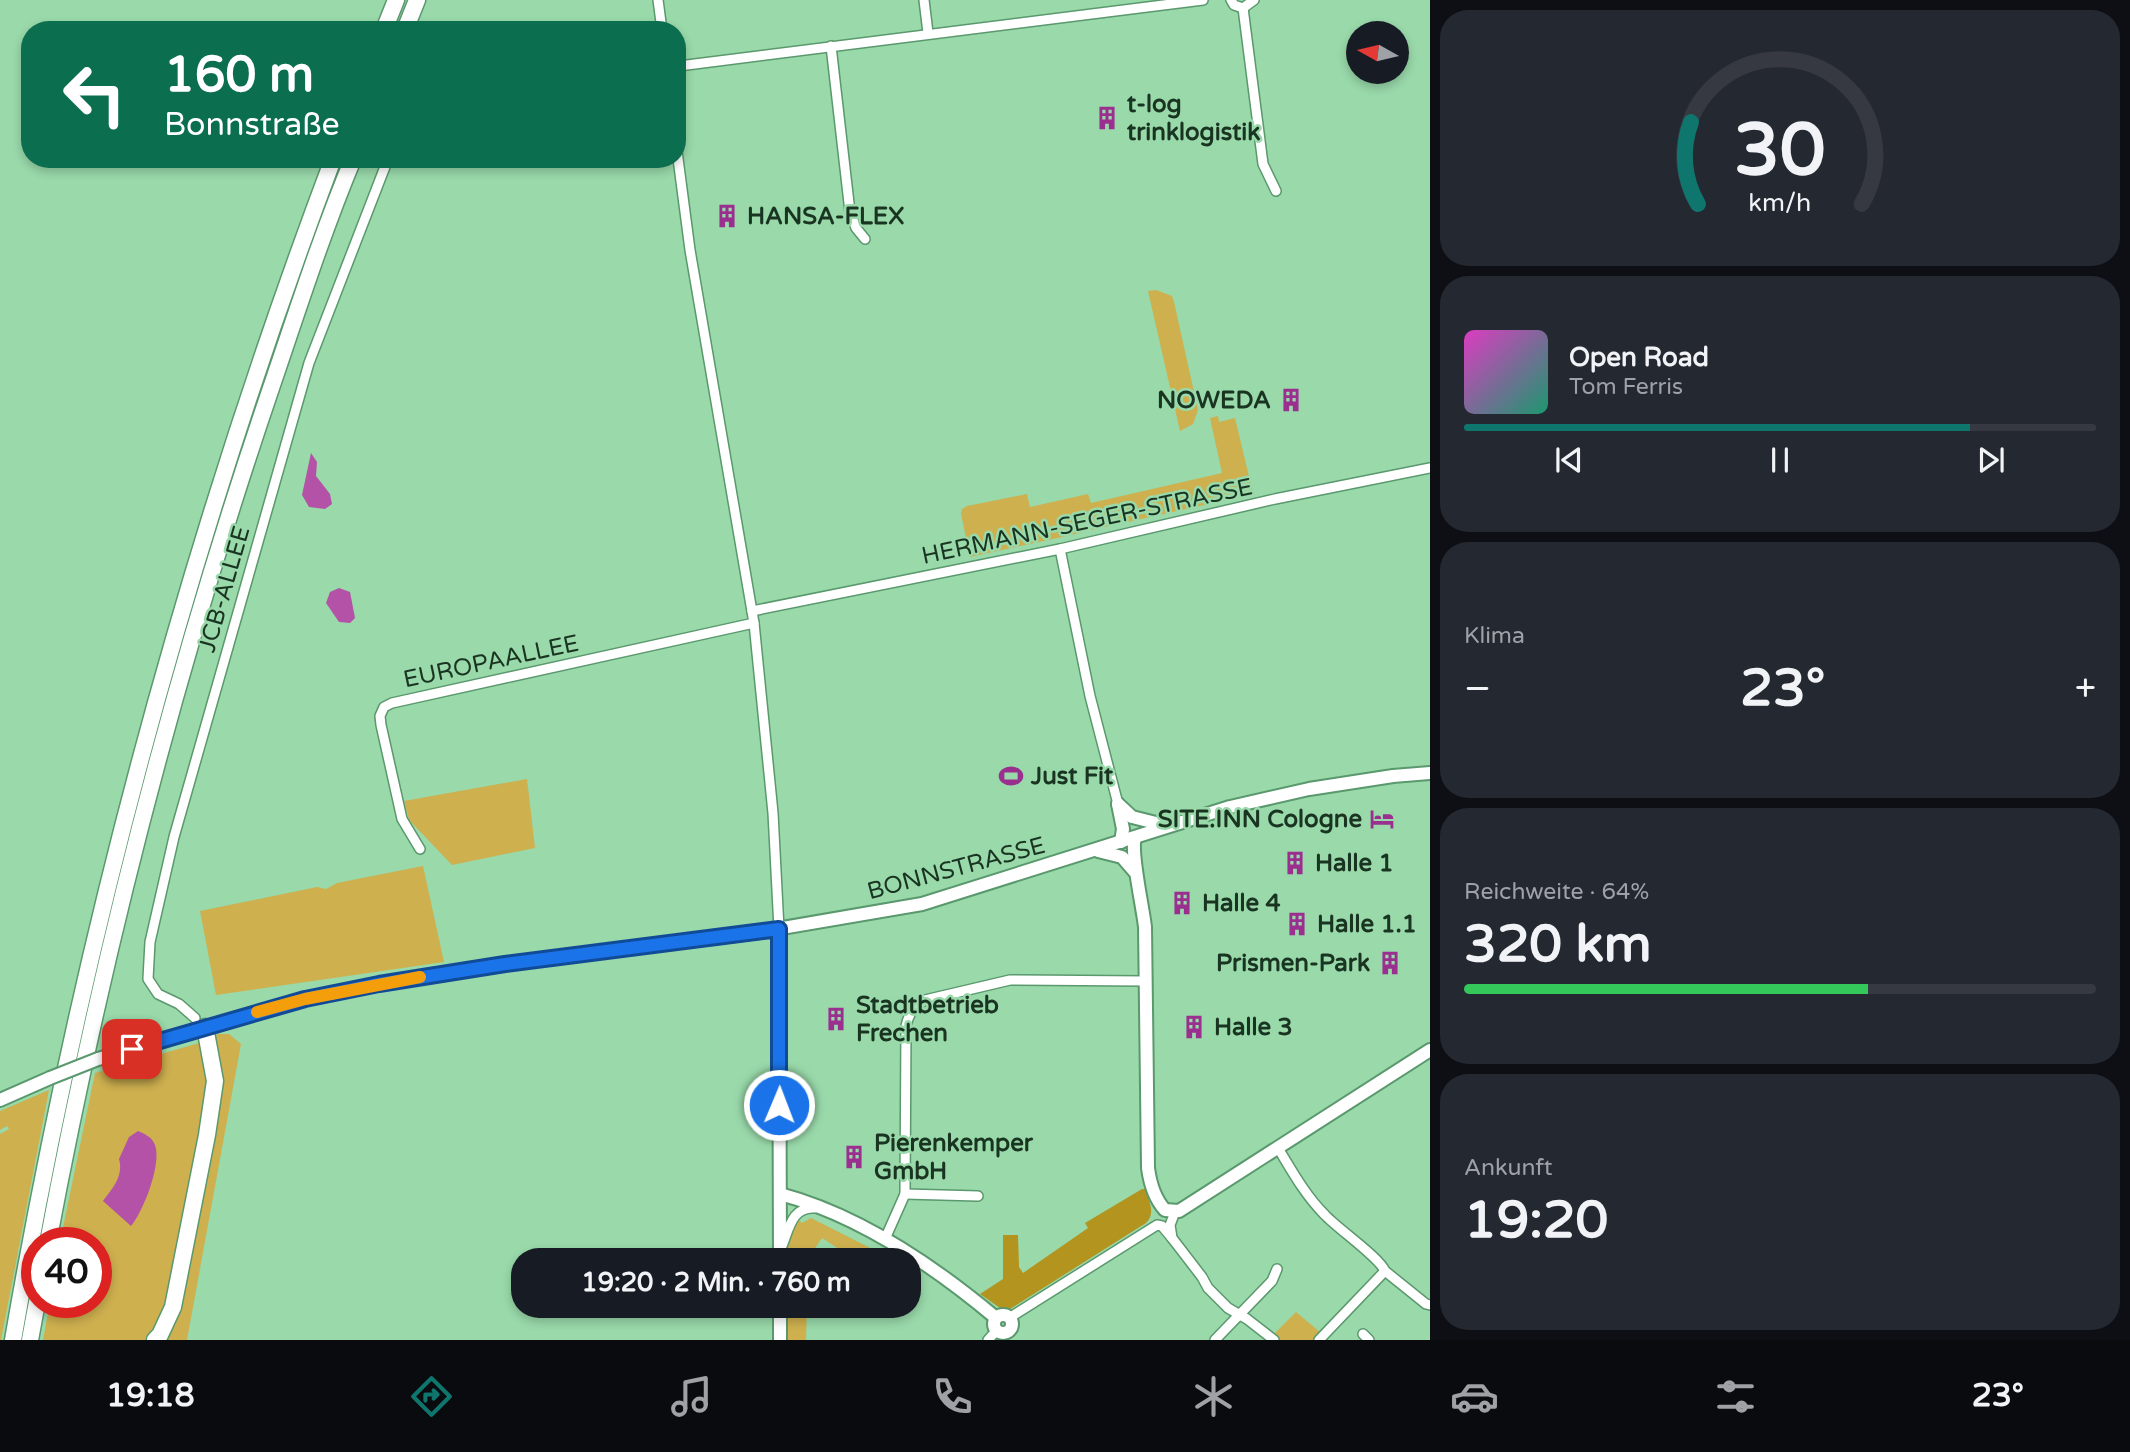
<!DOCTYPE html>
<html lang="de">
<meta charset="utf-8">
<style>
body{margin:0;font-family:"Varela Round",sans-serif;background:#242831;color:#f1f3f6;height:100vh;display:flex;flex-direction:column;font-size:26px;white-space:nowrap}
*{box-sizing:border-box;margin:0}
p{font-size:23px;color:#9ea1a6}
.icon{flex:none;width:38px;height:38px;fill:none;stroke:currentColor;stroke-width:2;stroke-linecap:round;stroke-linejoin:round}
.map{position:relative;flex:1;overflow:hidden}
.side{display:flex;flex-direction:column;gap:10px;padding:10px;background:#0d0f14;width:700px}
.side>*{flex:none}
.guide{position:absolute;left:21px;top:21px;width:665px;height:147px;border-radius:28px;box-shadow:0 4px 10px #0003;background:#0b6e4f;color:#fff;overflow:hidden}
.needle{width:46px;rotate:278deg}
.controls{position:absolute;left:1346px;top:21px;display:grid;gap:14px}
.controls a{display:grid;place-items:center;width:63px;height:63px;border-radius:50%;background:#171b24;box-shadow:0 4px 10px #0003;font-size:35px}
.speed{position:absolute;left:21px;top:1227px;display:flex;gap:14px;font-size:35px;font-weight:700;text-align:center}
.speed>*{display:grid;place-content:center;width:91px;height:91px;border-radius:50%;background:#171b24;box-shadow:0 4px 10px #0003;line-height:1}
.speed .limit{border:10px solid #d22;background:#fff;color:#111}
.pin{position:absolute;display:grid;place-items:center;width:60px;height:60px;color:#fff;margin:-30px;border-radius:14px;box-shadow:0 4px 10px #0006}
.me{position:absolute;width:77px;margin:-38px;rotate:1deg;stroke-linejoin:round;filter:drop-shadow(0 0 5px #0008)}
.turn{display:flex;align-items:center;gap:24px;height:147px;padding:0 28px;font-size:32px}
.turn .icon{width:91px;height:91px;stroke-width:2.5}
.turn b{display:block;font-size:49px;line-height:60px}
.big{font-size:52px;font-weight:700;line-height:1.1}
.side .card{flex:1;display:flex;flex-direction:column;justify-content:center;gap:10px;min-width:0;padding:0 24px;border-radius:28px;background:#242831}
.side .dial{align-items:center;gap:0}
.dial svg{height:182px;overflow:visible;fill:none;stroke:#363941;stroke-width:7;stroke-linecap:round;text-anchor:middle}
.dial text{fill:#f1f3f6;stroke:none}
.song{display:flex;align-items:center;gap:21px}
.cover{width:84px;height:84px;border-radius:10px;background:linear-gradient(135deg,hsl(310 70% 55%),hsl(160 70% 35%))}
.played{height:7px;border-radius:4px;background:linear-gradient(90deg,#0f766e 80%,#363941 80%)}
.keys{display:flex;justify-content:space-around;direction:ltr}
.heat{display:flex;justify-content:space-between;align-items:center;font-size:38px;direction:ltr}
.charge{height:10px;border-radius:5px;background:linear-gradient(90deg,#34c759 64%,#363941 0)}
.trip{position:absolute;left:511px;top:1248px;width:410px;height:70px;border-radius:28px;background:#171b24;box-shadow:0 4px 10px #0003;font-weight:700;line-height:70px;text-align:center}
.tabs{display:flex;height:112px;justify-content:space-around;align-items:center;background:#090b0e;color:#9ea1a6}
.tabs .icon{width:49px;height:49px}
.tabs .selected{color:#0f766e}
.tabs b{font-size:32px;color:#f1f3f6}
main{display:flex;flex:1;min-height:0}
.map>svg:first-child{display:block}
.green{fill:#ceb04f}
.forest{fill:#b3941f}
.water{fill:#b352a6}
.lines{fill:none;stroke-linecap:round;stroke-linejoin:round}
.street-casing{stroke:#5a986d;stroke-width:12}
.secondary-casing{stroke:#5a986d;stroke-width:16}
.highway-casing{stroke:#5a986d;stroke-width:19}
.street{stroke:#fff;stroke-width:9}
.secondary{stroke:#fff;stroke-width:12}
.highway{stroke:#fff;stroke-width:16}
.secondary-bridge-casing{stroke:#5a986d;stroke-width:16;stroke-linecap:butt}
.secondary-bridge{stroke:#fff;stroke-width:12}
.route-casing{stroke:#114b97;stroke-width:18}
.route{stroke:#1a73e8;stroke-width:12}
.slow{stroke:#f59e0b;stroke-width:12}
.labels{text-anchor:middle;stroke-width:5;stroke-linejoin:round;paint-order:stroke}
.poi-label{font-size:24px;font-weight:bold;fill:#1a3422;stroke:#99d9aa;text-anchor:start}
.street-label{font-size:24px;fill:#1a3422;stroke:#99d9aa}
</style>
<main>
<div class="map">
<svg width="1430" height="1340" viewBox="0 0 1430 1340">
<rect width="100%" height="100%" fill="#99d9aa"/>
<g class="green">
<path d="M1156 290 1172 296 1174 302 1198 410 1193 424 1180 431 1148 291Z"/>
<path d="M1218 416 1219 422 1235 418 1252 489 1249 495 1092 530 1089 518 1083 519 1085 532 970 557 961 514 962 509 967 506 1027 494 1030 507 1088 494 1091 503 1222 473 1210 418Z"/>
<path d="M527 779 535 848 452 865 409 820 404 801Z"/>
<path d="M423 866 444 962 216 995 200 911 317 887 326 889 337 883Z"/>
<path d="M217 1034H229L241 1044 187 1340H162L171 1324 214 1040Z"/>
<path d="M199 1043 204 1048 209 1087 171 1299 151 1340H43L50 1302H96V1242H60L95 1073Z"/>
<path d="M49 1090 1 1340H0V1134L9 1129 7 1126 0 1130V1111Z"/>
<path d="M796 1218 802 1223 811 1218 888 1257 886 1260H863L851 1252 848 1255 822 1238 807 1260H786L790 1229Z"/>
<path d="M784 1306H807L806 1340H784Z"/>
<path d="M1296 1312 1321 1333 1314 1340H1277L1272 1336Z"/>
</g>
<path class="forest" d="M1142 1189H1145C1149 1201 1156 1213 1146 1223L1010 1309 1000 1308 980 1294 1003 1279V1235H1018L1019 1267 1023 1273 1088 1228 1085 1223Z"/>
<g class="water">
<path d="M311 453 317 462 316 476 330 494 332 504 325 509 309 507 302 495Z"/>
<path d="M339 588 350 592 355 618 350 623 339 622 326 603 330 592Z"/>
<path d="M138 1131C145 1134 152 1137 155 1145 162 1164 143 1212 131 1226L103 1201C112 1189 124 1176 119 1159L129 1137Z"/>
</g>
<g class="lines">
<g class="street-casing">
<g id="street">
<path d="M658 0 662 30"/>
<path d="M924 0 928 33"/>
<path d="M1231 0 1234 5 1243 8 1254 0"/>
<path d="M1243 8 1263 164 1276 191"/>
<path d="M831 46 850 212 856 228 865 239"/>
<path d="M679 66 1203 0"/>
<path d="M677 151 690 250 754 623 773 813 779 929"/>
<path d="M1060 549 1090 696 1118 804"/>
<path d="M752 611 1060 549 1275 499 1430 468"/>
<path d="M420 849 402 819 381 725 380 716 384 707 392 703 754 623"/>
<path d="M195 1018 179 1004 158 994 148 979 150 942 174 837 309 363 388 159"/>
<path d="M1278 1148C1292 1171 1305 1195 1325 1215 1338 1229 1379 1257 1385 1271L1426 1304 1430 1305"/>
<path d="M905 1194 978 1196"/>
<path d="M1175 1212 1170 1225 1172 1238 1202 1277 1208 1288 1228 1308 1247 1319 1274 1340"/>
<path d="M885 1239 905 1194 906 1026C909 1013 913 1007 925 1000L1010 980 1145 981"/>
<path d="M782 1246C789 1229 792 1206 815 1208"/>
<path d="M1009 1318 1157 1225 1162 1226 1172 1238"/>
<path d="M1363 1334 1369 1340"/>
<path d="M988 1340 997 1330"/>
<path d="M1215 1340 1272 1281 1277 1269"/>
<path d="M1319 1340 1385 1271"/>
</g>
</g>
<g class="secondary-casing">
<g id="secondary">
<path d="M1118 804 1132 817 1168 826"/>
<path d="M1118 804 1123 829 1121 842"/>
<path d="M1135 838C1130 851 1143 908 1145 927L1148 1168C1150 1183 1154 1198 1165 1210L1179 1211 1430 1050"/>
<path d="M1098 851 1122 857 1135 872"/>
<path d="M779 929 780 1260"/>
<path d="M98 1059 305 999 379 984 505 964 759 932 922 904 1230 807 1309 789 1393 776 1430 773"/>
<path d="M0 1100 50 1078"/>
<path d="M780 1194C859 1215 934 1266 996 1318"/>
<path d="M780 1306V1340"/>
<circle cx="1003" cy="1324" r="9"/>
</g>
</g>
<g class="highway-casing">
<g id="highway">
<path d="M384 30 396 0"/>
<path d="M405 30 417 0"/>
<path d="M48 1242C102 955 175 671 269 394 296 315 321 236 353 159"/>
<path d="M13 1340C83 937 189 542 333 159"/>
<path d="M30 1340 37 1302"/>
<path d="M155 1340 160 1335 173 1307 207 1135 215 1081 205 1027"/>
</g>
</g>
<use href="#street" class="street"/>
<use href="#secondary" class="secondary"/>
<use href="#highway" class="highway"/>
<g class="secondary-bridge-casing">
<path id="secondary-bridge" d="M50 1078 98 1059"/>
</g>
<use href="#secondary-bridge" class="secondary-bridge"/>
</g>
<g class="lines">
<g class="route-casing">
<path id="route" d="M132 1049 305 999 379 984 505 964 779 929V1105"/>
</g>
<use href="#route" class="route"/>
<path class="slow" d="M257 1012 305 999 420 977"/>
</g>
<defs>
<g id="building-bare" transform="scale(1.89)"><path d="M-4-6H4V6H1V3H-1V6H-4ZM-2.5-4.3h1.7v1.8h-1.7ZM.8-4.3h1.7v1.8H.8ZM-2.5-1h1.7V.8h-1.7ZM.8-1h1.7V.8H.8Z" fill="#9b2f8f" stroke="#99d9aa" stroke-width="2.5" paint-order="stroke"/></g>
<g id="stadium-bare" transform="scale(1.89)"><path d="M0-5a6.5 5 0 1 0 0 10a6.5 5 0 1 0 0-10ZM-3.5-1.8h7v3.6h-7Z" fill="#9b2f8f" stroke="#99d9aa" stroke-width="2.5" paint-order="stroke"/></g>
<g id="hotel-bare" transform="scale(1.89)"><path d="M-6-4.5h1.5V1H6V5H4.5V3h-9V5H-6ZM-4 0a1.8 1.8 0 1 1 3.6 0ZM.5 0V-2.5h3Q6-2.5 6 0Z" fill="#9b2f8f" stroke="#99d9aa" stroke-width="2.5" paint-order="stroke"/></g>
</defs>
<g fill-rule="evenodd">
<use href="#building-bare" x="1107" y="118"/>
<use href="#building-bare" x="727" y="216"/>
<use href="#building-bare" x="1291" y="400"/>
<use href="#stadium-bare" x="1011" y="776"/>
<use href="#hotel-bare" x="1382" y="819"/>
<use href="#building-bare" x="1295" y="863"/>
<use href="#building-bare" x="1182" y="903"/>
<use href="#building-bare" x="1297" y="924"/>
<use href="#building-bare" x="1390" y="963"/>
<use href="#building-bare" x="836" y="1019"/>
<use href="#building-bare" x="1194" y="1027"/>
<use href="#building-bare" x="854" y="1157"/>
</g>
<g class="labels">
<g class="poi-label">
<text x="1127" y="112">t-log<tspan x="1127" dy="28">trinklogistik</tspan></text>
<text x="747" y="224">HANSA-FLEX</text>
<text x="1271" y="408" text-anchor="end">NOWEDA</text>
<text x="1031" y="784">Just Fit</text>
<text x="1362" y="827" text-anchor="end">SITE.INN Cologne</text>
<text x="1315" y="871">Halle 1</text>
<text x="1202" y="911">Halle 4</text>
<text x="1317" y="932">Halle 1.1</text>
<text x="1370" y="971" text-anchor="end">Prismen-Park</text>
<text x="856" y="1013">Stadtbetrieb<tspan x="856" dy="28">Frechen</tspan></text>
<text x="1214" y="1035">Halle 3</text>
<text x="874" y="1151">Pierenkemper<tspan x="874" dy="28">GmbH</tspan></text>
</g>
<g class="street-label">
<text transform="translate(1087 521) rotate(-12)" y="8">HERMANN-SEGER-STRASSE</text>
<text transform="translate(224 589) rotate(-74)" y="8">JCB-ALLEE</text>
<text transform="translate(491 661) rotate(-12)" y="8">EUROPAALLEE</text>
<text transform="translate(956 868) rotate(-15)" y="8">BONNSTRASSE</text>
</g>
</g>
</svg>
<div class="controls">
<a><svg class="needle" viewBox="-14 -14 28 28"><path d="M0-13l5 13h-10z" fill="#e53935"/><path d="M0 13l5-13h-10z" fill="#9ea1a6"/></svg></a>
</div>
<div class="speed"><div class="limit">40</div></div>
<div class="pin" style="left:132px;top:1049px;background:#d93025"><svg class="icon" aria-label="arrive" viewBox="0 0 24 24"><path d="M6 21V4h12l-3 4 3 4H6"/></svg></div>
<svg class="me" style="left:779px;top:1105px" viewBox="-20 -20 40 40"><circle r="17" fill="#1a73e8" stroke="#fff" stroke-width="3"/><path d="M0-11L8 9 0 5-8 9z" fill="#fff"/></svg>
<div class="trip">19:20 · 2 Min. · 760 m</div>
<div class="guide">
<div class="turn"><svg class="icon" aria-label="left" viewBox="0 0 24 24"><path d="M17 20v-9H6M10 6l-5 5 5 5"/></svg><div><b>160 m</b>Bonnstraße</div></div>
</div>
</div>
<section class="side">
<div class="card dial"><svg viewBox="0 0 100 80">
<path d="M14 69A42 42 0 1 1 86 69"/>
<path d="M14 69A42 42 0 0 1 11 33" stroke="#0f766e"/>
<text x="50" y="56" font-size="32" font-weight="700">30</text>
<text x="50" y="72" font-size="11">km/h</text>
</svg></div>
<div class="card">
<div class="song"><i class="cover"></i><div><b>Open Road</b><p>Tom Ferris</p></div></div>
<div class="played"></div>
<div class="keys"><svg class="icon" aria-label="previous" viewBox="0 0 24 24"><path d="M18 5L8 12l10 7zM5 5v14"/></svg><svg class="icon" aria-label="pause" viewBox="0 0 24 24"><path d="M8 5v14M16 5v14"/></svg><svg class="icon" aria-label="next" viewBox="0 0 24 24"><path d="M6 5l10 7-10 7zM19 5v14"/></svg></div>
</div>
<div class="card"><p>Klima</p>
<div class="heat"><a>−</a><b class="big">23°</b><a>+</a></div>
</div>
<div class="card"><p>Reichweite · 64%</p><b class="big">320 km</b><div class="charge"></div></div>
<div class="card"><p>Ankunft</p><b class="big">19:20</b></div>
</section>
</main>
<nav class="tabs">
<b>19:18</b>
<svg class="icon selected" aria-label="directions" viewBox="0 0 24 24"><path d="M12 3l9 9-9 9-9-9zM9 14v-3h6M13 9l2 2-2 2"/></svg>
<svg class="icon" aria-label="music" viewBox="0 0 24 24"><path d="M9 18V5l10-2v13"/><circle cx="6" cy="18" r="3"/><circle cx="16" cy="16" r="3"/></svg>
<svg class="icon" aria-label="phone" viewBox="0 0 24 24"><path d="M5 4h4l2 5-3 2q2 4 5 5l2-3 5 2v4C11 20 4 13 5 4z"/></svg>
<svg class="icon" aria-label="climate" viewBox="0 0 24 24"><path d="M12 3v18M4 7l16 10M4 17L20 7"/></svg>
<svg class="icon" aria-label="car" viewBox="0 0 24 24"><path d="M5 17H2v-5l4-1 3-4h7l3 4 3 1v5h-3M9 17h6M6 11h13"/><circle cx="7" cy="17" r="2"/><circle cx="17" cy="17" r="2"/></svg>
<svg class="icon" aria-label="filters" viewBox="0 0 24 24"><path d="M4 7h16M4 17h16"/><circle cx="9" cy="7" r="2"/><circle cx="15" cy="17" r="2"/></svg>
<b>23°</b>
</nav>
